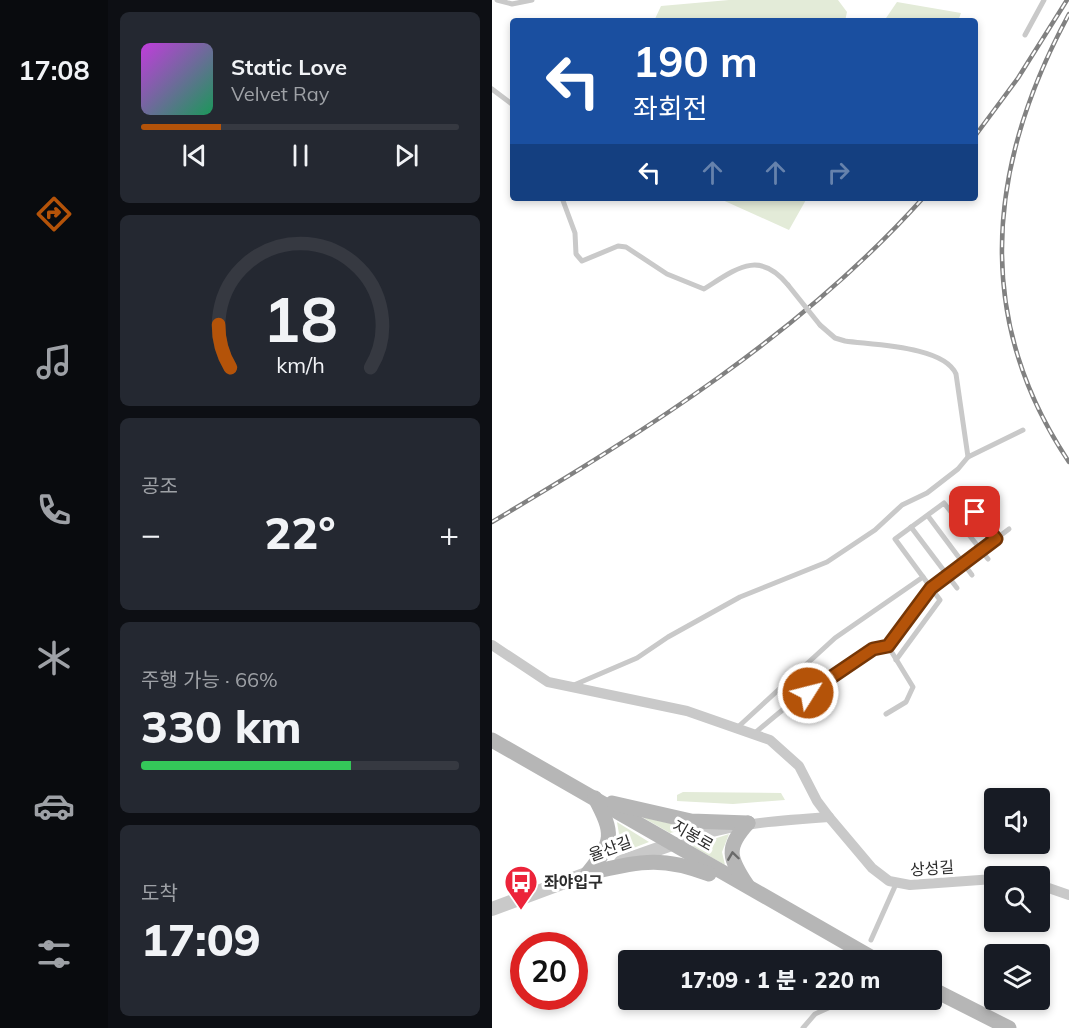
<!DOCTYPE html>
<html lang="ko">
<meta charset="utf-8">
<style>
body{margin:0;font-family:Mulish,"Noto Sans KR",sans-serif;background:#242831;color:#f1f3f6;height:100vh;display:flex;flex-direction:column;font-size:22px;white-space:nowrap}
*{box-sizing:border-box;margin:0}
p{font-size:20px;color:#9ea1a6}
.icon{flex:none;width:33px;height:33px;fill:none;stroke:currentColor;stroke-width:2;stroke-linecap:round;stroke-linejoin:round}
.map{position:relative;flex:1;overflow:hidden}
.panel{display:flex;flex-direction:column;gap:12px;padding:12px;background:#0d0f14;width:384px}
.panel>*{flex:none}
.banner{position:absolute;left:18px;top:18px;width:468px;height:183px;border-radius:6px;box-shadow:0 3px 9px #0003;background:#1a4fa0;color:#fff;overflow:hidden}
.tools{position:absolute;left:492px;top:788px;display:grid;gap:12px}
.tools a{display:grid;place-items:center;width:66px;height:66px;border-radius:6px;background:#171b24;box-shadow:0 3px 9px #0003;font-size:30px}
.speed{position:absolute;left:18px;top:932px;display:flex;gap:12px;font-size:30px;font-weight:700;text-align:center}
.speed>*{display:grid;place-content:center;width:78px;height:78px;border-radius:50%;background:#171b24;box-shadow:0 3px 9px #0003;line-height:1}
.speed .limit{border:9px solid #d22;background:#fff;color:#111}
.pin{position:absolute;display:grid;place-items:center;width:51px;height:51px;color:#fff;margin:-26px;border-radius:12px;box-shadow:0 3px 9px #0006}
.me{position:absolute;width:66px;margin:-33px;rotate:54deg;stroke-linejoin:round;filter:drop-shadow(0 0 4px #0008)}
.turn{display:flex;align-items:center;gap:21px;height:126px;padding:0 24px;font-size:27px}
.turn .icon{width:78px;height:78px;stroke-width:2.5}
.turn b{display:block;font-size:42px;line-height:51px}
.lanes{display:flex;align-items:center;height:57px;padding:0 24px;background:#0003;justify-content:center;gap:30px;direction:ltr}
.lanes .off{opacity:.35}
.big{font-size:45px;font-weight:800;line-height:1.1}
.panel .widget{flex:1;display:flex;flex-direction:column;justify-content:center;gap:9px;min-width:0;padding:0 21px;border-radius:9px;background:#242831}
.panel .dial{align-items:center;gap:0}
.dial svg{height:156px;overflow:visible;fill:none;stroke:#363941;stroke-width:7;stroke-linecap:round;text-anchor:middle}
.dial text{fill:#f1f3f6;stroke:none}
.song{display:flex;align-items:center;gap:18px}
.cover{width:72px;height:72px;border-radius:9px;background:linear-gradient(135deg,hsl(290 70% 55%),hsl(150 70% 35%))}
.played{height:6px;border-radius:3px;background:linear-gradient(90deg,#b45309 25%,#363941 25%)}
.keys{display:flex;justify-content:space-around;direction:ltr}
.heat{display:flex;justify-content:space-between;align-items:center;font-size:33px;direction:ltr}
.charge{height:9px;border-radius:4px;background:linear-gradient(90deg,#34c759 66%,#363941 0)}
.trip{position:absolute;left:126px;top:950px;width:324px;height:60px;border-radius:6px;background:#171b24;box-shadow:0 3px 9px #0003;font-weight:800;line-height:60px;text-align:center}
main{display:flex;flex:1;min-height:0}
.tabs{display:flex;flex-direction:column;width:108px;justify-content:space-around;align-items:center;background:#090b0e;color:#9ea1a6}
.tabs .icon{width:42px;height:42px}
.tabs .current{color:#b45309}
.tabs b{font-size:27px;color:#f1f3f6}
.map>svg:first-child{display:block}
.green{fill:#e3ebd8}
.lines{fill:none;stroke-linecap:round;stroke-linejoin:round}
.service{stroke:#c9c9c9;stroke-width:5}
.minor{stroke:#c9c9c9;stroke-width:10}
.tertiary{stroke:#c9c9c9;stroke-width:14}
.secondary{stroke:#b6b6b6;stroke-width:15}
.rail-casing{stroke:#818181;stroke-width:4.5}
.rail{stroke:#fff;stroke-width:2;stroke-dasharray:7;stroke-linecap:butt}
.service-bridge{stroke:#c9c9c9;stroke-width:5}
.oneway{stroke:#6a6a6a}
.route-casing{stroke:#753606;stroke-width:15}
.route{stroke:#b45309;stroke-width:10}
.labels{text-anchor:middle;stroke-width:6;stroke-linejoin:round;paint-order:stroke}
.street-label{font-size:16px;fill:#2c2c2c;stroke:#fff}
.poi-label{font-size:16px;font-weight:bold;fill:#2c2c2c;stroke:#fff;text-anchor:start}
</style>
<main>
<nav class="tabs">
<b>17:08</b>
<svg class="icon current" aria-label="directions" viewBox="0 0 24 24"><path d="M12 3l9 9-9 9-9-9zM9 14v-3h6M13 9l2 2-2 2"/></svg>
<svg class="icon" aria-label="music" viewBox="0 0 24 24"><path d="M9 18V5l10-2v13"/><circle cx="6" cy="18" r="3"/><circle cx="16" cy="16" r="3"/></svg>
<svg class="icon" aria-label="phone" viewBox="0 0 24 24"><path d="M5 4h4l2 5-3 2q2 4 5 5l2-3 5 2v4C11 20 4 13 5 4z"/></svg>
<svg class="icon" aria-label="climate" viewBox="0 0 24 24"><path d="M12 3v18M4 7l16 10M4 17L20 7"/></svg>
<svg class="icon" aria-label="car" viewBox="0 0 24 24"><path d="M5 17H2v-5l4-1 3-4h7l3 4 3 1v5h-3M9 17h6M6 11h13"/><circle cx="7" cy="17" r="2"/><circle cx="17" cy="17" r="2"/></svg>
<svg class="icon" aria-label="filters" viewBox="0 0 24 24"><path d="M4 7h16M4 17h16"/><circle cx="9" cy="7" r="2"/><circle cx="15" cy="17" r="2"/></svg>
</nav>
<section class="panel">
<div class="widget">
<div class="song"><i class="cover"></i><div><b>Static Love</b><p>Velvet Ray</p></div></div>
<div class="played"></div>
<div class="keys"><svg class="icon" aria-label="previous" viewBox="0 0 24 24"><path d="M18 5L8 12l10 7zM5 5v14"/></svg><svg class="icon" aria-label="pause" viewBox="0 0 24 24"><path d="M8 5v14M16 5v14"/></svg><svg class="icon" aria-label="next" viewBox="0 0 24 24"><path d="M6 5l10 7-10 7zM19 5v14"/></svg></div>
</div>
<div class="widget dial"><svg viewBox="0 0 100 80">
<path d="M14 69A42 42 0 1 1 86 69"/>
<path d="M14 69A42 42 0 0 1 8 47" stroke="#b45309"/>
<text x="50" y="56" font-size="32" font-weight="700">18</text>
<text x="50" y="72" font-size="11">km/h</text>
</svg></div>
<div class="widget"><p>공조</p>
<div class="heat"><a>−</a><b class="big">22°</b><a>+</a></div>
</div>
<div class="widget"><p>주행 가능 · 66%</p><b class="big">330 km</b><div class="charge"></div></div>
<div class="widget"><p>도착</p><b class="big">17:09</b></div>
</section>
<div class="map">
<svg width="577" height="1028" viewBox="0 0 577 1028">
<rect width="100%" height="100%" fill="#fff"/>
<g class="green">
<path d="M237 0H346L355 12 353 21H162L169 6Z"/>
<path d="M405 2 469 13 466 21H392Z"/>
<path d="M226 198H315L297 230Z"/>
<path d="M191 792 289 793 293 800 241 804 185 801V795Z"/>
<path d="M150 817 199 828 178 833Z"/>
<path d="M125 822 157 842 118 857 127 834Z"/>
<path d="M237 834 230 852 233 865 200 846Z"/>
</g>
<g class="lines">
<g class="service">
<path d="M5 0 20 4 40 0"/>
<path d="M533 35 552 0"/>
<path d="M0 89 21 105"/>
<path d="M70 198 83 233 84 254 90 261 126 246 134 247 175 274 212 289C244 269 267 249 296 285"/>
<path d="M328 325 343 338 353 341C381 345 452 346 464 374L476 457"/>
<path d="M472 499 504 539"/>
<path d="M436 516 480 575"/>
<path d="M419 527 465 588"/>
<path d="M396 646 439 588 517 529"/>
<path d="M404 660 448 600 403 539 452 503 496 559"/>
<path d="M82 685 145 658 176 637 248 597 335 562 383 530 410 505 435 493 466 469 476 457 531 430"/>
<path d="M246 727 343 638 431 577"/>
<path d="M263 733C292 708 360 652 396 646L421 687 414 702 394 714"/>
<path d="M379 940 404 884"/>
<path d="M311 1028 323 1014 356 999"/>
</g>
<g class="minor">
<path d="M0 645 56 682 195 711 278 740 307 766 325 801 337 817 380 868 397 881 418 885 502 879"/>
<path d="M180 844C236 824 278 821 337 817"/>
<path d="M548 885 577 895"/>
</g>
<g class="tertiary">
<path d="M129 862 180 844"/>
<path d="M0 909 105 870"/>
</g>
<g class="secondary">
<path d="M0 740 384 960"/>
<path d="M120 803 199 821 256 823"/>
<path d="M96 873C147 862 167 855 217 874"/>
<path d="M96 873C122 841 122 834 103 798"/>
<path d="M255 885C237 858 233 848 256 823"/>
<path d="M440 989 517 1028"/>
</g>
<g class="rail-casing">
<g id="rail">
<path d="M577 14C497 162 479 316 577 462"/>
<path d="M483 136 526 78 575 0"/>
<path d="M0 522C155 430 309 334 431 198"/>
</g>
</g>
<use href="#rail" class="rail"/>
<path class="service-bridge" d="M296 285 328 325"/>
</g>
<defs><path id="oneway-chevron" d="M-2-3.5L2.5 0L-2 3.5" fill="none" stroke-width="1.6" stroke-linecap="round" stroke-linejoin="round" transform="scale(1.5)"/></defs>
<use class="oneway" href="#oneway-chevron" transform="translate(241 856) rotate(-98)"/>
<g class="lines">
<g class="route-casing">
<path id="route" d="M316 693 381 649 396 646 439 588 504 539 483 512"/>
</g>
<use href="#route" class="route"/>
</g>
<defs>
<g id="bus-pin" transform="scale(1.725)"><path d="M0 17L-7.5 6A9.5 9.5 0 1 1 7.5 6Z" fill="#ec243a" stroke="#fff"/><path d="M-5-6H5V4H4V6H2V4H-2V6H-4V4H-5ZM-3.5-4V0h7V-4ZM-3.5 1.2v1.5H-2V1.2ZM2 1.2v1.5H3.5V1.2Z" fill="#fff"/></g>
</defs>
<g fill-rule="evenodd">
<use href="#bus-pin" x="29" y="882"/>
</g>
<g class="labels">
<g class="street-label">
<text transform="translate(201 835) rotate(30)" y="6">지봉로</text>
<text transform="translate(118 848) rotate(-20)" y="6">율산길</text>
<text transform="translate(440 868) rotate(-4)" y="6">상성길</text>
</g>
<g class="poi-label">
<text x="52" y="888">좌야입구</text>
</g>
</g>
</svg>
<div class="tools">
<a><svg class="icon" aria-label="sound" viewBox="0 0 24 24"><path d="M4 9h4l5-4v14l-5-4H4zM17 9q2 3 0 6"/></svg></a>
<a><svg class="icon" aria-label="search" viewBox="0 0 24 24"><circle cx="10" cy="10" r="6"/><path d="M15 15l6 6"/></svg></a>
<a><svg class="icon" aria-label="layers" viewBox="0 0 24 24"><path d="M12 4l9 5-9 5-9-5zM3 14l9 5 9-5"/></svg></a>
</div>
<div class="speed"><div class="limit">20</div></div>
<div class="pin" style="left:483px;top:512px;background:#d93025"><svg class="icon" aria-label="arrive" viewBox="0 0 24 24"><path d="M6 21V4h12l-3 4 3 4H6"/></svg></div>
<svg class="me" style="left:316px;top:693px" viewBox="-20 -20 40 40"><circle r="17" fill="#b45309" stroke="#fff" stroke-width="3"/><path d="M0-11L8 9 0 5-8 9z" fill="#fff"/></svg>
<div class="trip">17:09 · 1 분 · 220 m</div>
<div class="banner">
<div class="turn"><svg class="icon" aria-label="left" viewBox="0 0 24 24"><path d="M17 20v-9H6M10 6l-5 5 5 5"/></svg><div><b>190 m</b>좌회전</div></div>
<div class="lanes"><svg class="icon" aria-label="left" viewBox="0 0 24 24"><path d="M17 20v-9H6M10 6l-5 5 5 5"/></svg><svg class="icon off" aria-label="ahead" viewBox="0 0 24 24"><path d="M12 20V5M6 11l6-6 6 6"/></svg><svg class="icon off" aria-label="ahead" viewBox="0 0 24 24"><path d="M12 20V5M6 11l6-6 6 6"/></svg><svg class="icon off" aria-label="right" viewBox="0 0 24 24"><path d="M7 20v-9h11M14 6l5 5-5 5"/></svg></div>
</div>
</div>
</main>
